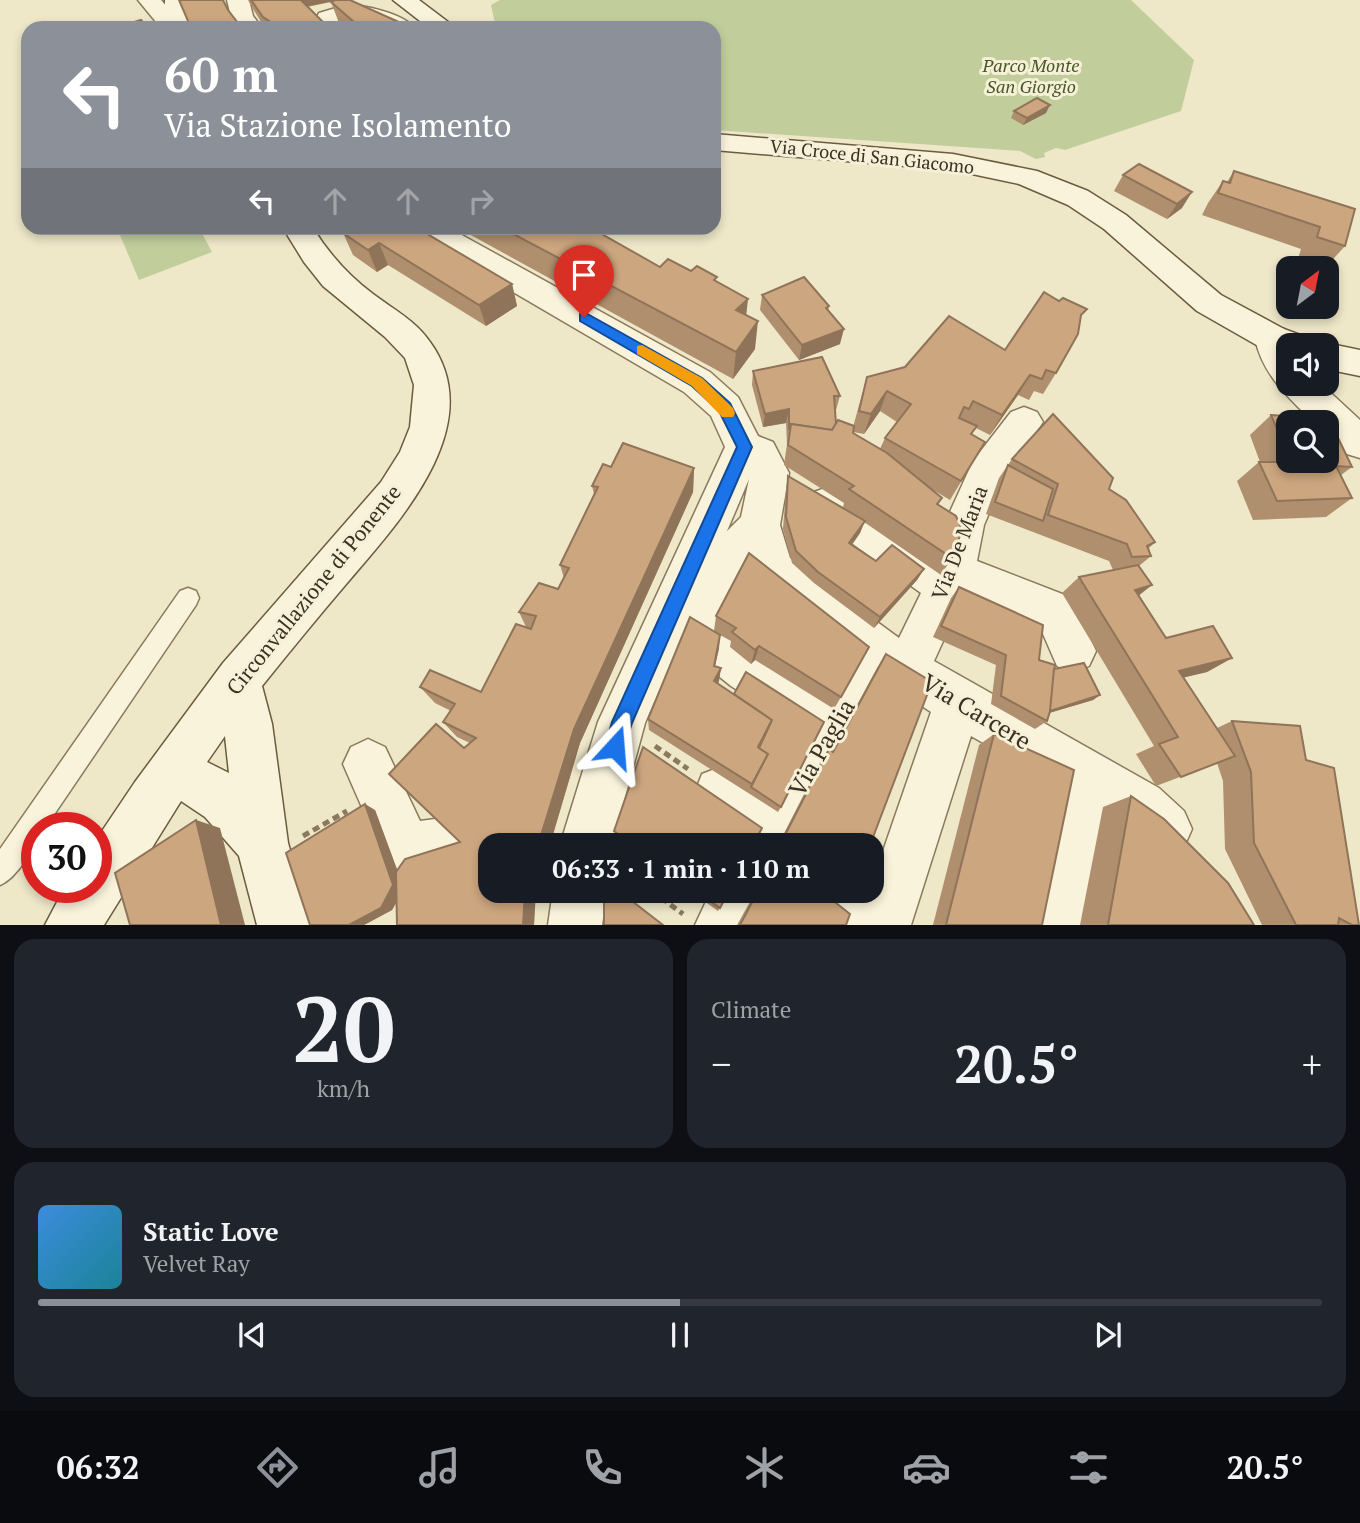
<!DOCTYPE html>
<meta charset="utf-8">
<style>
body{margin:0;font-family:"PT Serif",serif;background:#20242c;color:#f1f3f6;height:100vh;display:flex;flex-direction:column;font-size:26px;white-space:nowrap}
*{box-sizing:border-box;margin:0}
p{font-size:23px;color:#9ea1a6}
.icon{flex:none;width:38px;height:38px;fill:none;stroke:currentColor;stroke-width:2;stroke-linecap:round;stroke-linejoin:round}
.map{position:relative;height:925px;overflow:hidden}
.side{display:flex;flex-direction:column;gap:14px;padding:14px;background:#0d0f14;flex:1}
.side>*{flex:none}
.top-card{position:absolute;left:21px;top:21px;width:700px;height:214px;border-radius:21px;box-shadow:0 4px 10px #0003;background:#8c9099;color:#fff;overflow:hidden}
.needle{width:46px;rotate:32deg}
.buttons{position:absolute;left:1276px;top:256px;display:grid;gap:14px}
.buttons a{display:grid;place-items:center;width:63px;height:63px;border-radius:14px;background:#171b24;box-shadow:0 4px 10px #0003;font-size:35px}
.speed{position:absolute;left:21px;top:812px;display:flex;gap:14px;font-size:35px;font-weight:700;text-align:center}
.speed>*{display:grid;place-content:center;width:91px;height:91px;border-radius:50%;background:#171b24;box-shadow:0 4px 10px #0003;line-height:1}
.speed .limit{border:10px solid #d22;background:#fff;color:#111}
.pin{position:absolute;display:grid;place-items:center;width:60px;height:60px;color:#fff;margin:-72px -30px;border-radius:50% 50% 50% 0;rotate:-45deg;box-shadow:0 0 7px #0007}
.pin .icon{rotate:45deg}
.me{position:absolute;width:77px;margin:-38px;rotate:19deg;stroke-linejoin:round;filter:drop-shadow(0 0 5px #0008)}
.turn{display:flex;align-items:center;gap:24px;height:147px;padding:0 28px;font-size:32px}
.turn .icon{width:91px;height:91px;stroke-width:2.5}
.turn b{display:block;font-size:49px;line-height:60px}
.lanes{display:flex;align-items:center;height:66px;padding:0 28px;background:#0003;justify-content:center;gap:35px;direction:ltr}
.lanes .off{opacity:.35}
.big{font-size:52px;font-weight:700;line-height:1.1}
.side .card{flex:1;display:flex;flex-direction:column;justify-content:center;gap:10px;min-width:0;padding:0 24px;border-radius:21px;background:#20242c}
.side .dial{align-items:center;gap:0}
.dial b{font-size:91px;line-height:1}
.song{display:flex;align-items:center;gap:21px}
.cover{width:84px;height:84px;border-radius:10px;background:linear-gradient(135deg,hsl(210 70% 55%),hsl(190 70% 35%))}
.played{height:7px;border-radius:4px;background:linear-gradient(90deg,#8c9099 50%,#363941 50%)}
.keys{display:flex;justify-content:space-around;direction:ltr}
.heat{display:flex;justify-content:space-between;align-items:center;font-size:38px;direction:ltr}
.side .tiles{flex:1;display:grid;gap:14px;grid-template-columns:1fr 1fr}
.card:last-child{grid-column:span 2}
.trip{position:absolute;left:478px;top:833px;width:406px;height:70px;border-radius:21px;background:#171b24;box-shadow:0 4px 10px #0003;font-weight:700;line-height:70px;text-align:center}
.menu{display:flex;height:112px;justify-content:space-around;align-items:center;background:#090b0e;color:#9ea1a6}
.menu .icon{width:49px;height:49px}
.menu .active{color:#8c9099}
.menu b{font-size:32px;color:#f1f3f6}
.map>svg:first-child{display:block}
.green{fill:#c2cd9c}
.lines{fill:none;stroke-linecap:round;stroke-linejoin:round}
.lane-casing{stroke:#8a795d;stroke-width:3}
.street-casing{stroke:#8a795d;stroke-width:3}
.secondary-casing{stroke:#6c5b40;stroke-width:3}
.path{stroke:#8a795d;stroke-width:5;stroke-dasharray:7 4.5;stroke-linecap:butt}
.lane{fill:#f9f3dc;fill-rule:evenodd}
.street{fill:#f9f3dc;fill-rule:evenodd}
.secondary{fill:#f9f3dc;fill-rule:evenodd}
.wall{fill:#af8f6d;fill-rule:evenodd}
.shaded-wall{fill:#8f7459}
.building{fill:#cca67f;stroke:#8f7459;stroke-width:2}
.route{fill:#1a73e8;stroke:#114b97;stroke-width:2}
.slow{fill:#f59e0b}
.labels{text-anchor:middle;stroke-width:6;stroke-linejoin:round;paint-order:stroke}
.far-park-label{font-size:18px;font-style:italic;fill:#465727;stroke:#f6f0d8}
.far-street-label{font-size:18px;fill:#3b3020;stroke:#f6f0d8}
.street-label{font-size:21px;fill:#3b3020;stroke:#f6f0d8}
.near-street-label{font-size:24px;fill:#3b3020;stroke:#f6f0d8}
</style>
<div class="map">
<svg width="1360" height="925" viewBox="0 0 1360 925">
<rect width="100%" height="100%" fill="#eee7c8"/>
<g class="green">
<path d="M500 0H1131L1194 60 1181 111 1065 150 1056 148 1044 153 1045 157 1036 159 1020 151 714 130V28H496L491 5Z"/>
<path d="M117 228H199L212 252 139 280Z"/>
</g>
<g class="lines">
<g class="lane-casing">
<path id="lane" d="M188 588 196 591 199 598 196 605 45 828H37C37 846 17 878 0 885V849L180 591Z"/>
</g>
<g class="street-casing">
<g id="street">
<path d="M138 0H161L186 28H161Z"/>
<path d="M227 0H249L253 16 262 28H238L231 17Z"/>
<path d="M346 5C364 5 403 13 414 28H383L356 19 339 21 344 28H319L314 22 319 13Z"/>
<path d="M412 228H449L710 372 738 397 758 436 773 442 789 473 780 525 790 558 899 638 921 593 814 516 808 504 814 492 828 487 842 492 936 557 944 525 973 461 1011 412 1024 407 1037 412 1043 422 1003 480 984 525 977 561 1070 597 1096 651 1089 666 1073 673 1057 666 1040 627 964 595 934 661 1159 788 1184 811 1192 829 1184 847 1166 855C1142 845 1127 826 1105 813L1083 925H1029L1060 787 971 736 911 925H820L801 910 793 891H864L868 894 872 891V883L931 712 885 682 795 845H741L744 839 702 810 695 792 702 774 720 767 738 774 768 795 804 733 731 686 711 670 704 656 684 645 682 638 645 723 612 845H560L598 722 725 447 711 416 684 392 416 235ZM749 479 741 517 727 531ZM750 567 757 583 850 657 828 693C806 680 783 668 762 653 748 643 740 628 726 621Z"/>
<path d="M1272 325 1284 329 1291 345H1288V383H1320L1360 420V458L1347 454 1326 434V422H1313C1288 397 1262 374 1255 338L1260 329Z"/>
<path d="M368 739 385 747 420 821 465 815 483 823 491 841 483 859 465 867 406 875 388 867 343 764 351 747Z"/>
<path d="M553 891H607L602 925H548Z"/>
<path d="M711 891H768L752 925H695Z"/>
</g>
</g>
<g class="secondary-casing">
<g id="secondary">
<path d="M165 0H187L188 28H164Z"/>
<path d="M393 0H419L456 28H429Z"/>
<path d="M714 134 953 154 1037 171 1088 191 1126 215 1221 295 1284 329 1303 336 1308 345H1288V357L1260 347 1197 311 1104 229 1068 205 1019 184 953 170 714 150Z"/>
<path d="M283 228H313C329 254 349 276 373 294 393 309 416 321 430 342 490 425 399 522 347 583 318 617 290 651 262 686L272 724 288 843 311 925H257L239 856 205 817 181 801 104 925H45L65 887H96V840L135 782 223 663 381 482 400 452 410 427 414 385 405 358 385 337 323 286 304 262ZM225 736 229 773 207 762Z"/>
<path d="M1326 343 1360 350V376L1326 369V345H1320Z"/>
</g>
</g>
<g class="path">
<path d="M655 746 688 769"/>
<path d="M303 836 347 811"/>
<path d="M652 891 683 914"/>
</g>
<use href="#lane" class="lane"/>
<use href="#street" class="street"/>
<use href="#secondary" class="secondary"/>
</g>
<g class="wall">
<path d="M248 0H350L412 28H344L339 23 331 2 307 7 326 28H265L253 9Z"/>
<path d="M1014 111 1046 113 1023 125 1011 118Z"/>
<path d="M1139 164 1182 208 1167 219 1114 191 1123 175Z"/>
<path d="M1234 171 1355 209 1345 246 1325 268H1322L1298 259 1301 249 1202 215 1208 203 1223 181 1227 182Z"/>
<path d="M332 228H417L512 284 517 306 486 326 388 265 377 272 353 255 344 235Z"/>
<path d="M458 228H580L660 267 691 271 716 282 746 315 755 349 733 379Z"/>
<path d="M762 295 829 306 828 311 840 344 799 360 760 310Z"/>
<path d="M1081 319 1056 373 1043 394 1034 391 1029 400 1018 395 990 435 976 428 972 434 985 442 950 500 930 488 942 498 938 505 952 558 941 575 864 522 860 533 852 545 876 561 924 569 917 580 874 628 814 583 792 563 783 529 786 489 788 476 843 507 844 503 784 465 787 444 786 423 763 427 752 385 753 371 840 396 836 410H835L836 424 853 427 867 377 1005 350ZM880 411 897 422 885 438 880 449 853 433V432L864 434Z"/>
<path d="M1271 415 1329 419 1352 467 1341 475 1352 498 1326 517 1253 520 1237 481 1259 462H1260L1250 435ZM1288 422H1326V460H1288Z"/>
<path d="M1012 459 1109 489 1155 542 1149 548 1151 556 1139 566V595L1166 638 1232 658 1207 672 1184 677 1217 728 1232 721 1306 760 1359 925H1262L1225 849 1223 781 1217 763 1156 786 1136 754 1154 746 1062 593 1079 577 1113 570 1109 561 986 514 999 478Z"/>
<path d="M611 467 694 468 693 492 580 743 535 894 534 925H397V902L392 910 364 925H310L375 810 397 870 460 842 464 748 470 743 457 737 443 722 451 711 435 703 420 687 481 692 526 627 519 612 558 589 564 578 560 565 594 494 592 486Z"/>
<path d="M959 587 1039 660 1100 695 1093 700 1049 713 1047 721 1035 729 991 704 996 665 933 637 951 598Z"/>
<path d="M716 616 841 697 834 709 755 660 751 664 730 647 731 641 720 635 715 666 721 668 718 684 781 807 778 812 649 730 648 719 714 631Z"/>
<path d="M886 654 870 845H778L822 759 829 749 832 751 877 668Z"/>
<path d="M994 734 1042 925H933L979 745Z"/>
<path d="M1131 796 1254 925H1080L1103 807Z"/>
<path d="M614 831 753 845H628L617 837Z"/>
<path d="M690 891H729L718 911Z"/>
<path d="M756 891H821L846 925H737Z"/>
<path d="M836 891H853L852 892 843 896Z"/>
</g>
<g class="shaded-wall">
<path d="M297 0H339L304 7Z"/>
<path d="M324 23 326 28H309Z"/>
<path d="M1050 105 1046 113 1023 125 1027 118Z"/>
<path d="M1192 192 1182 208 1167 219 1177 204Z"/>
<path d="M379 243 388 265 377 272 368 250Z"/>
<path d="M512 284 517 306 486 326 479 305Z"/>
<path d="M748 299 745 326 736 310Z"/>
<path d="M758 321 755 349 733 379 736 352Z"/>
<path d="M844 329 840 344 799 360 802 345Z"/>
<path d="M1030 375 1018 395 990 435 1002 415Z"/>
<path d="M887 391 880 411 864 434 871 414Z"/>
<path d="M789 409 786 423 763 427 765 414Z"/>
<path d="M694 468 693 492 580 743 550 845H538L574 729Z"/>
<path d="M865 521 860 533 844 555 849 543Z"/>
<path d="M924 569 917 580 874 628 880 617Z"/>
<path d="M1152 585 1132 601 1135 590Z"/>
<path d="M720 635 719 649 712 679 714 666Z"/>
<path d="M759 646 755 660 751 664 755 650Z"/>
<path d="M1232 658 1207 672 1157 684 1179 671Z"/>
<path d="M721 668 719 681 713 694 714 681Z"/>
<path d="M1100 695 1093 700 1039 716 1045 712Z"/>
<path d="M365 804 375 810 404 888 392 910 364 925H349Z"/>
<path d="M196 820 220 828 245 925H221Z"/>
<path d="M525 891H536L534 925H523Z"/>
</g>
<g class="building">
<path d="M179 0H223L228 10 238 23 246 28H191Z"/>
<path d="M251 0H301L324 23 309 28H280L263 17Z"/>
<path d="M335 0H350L412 28H361L331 2Z"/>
<path d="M141 20 148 28H115Z"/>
<path d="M1037 98 1050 105 1027 118 1014 111Z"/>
<path d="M1139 164 1192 192 1177 204 1123 175Z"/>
<path d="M1234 171 1355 209 1345 246 1317 237 1320 227 1218 193 1223 181 1230 183Z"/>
<path d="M348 228H417L512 284 479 305 379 243 368 250 343 233Z"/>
<path d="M502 228H580L582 229 583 228H591L660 267 668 259 691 271 697 266 717 277 714 280 748 299 736 310 758 321 736 352Z"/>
<path d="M804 277 829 306 826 308 844 329 802 345 762 295Z"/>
<path d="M1044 292 1059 301 1063 298 1087 309 1081 315 1078 334 1056 373 1046 370 1042 379 1030 375 1002 415 973 401 969 409 964 407 959 418 977 426 971 434 985 442 961 481 885 438 911 404 887 391 871 414 859 411 867 377 905 367 949 316 1005 350Z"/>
<path d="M822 357 840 396H834L836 424 832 430 791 424 789 430V409L765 414 753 371Z"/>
<path d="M1053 414 1113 478 1109 489 1126 500 1155 542 1147 546 1151 556 1132 557 1127 544 1048 515 1058 484 1012 459Z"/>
<path d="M1271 415 1329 419 1352 467 1336 466 1352 498 1277 501 1259 462H1292L1291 460H1326V422H1288V454Z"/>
<path d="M838 420 854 426 853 433 887 453 942 498 937 504 956 516 962 530 952 558 849 489 854 486 788 445 791 424 832 430Z"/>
<path d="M623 443 694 468 574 729 538 845H490V891H525L523 925H397L396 872 405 859 460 842 389 774 436 724 464 748 476 738 443 722 455 704 420 687 430 670 481 692 516 624 531 629 536 616 519 612 539 583 558 589 569 568 560 565 598 487 592 486 603 464 611 467Z"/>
<path d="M1008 465 1053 489 1043 521 995 502Z"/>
<path d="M788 476 865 521 849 543 876 561 892 545 924 569 880 617 818 572 796 551 786 517Z"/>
<path d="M749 553 869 647 841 697 759 646 755 650 732 632 736 628 716 616Z"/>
<path d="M1138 565 1152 585 1135 590 1166 638 1213 626 1232 658 1179 671 1235 756 1181 777 1159 744 1178 737 1079 577Z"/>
<path d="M959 587 1043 625 1039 660 1055 665 1051 708 1047 721 1001 696 1006 655 941 626Z"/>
<path d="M690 617 720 635 714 666 721 668 714 681 772 720 758 747 768 754 752 784 648 719Z"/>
<path d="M886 654 932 682 870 845H791L783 839 829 749 833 752Z"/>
<path d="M1084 663 1100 695 1050 711 1054 669Z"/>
<path d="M746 672 824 722 781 807 751 787 768 754 759 748 772 720 734 694Z"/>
<path d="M1232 721 1300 726 1306 760 1334 768 1359 925H1352L1339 918 1338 925H1296L1254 843 1251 772Z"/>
<path d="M994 734 1074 770 1042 925H946Z"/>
<path d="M643 747 762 828 753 845H634L614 831Z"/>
<path d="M1131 796 1164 819 1228 883 1254 925H1108Z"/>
<path d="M365 804 393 885 381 908 349 925H310L286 853Z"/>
<path d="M196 820 221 925H130L115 873Z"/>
<path d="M606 891H619L663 925H604V893Z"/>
<path d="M696 891H729L720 908Z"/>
<path d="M758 891H821L850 914 846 925H740Z"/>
</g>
<path class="route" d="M584 312 702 378 730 403 752 447 632 723 622 754 615 757 608 754 605 747 612 722 737 447 719 411 692 386 580 321V314Z"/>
<path class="slow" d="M642 345 702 378 733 408 735 413 733 417H722L692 386 637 354V346Z"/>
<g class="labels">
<g class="far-park-label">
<text x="1031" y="72">Parco Monte<tspan x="1031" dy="21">San Giorgio</tspan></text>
</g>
<g class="far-street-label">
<text transform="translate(872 157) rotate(6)" y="6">Via Croce di San Giacomo</text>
</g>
<g class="street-label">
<text transform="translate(960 543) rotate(-69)" y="7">Via De Maria</text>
<text transform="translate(314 590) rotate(-51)" y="7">Circonvallazione di Ponente</text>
</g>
<g class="near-street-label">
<text transform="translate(976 712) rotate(31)" y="8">Via Carcere</text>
<text transform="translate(822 748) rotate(-60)" y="8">Via Paglia</text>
</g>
</g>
</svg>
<div class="buttons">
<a><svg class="needle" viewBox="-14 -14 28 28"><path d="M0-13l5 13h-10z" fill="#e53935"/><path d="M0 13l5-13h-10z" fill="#9ea1a6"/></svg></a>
<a><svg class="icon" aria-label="sound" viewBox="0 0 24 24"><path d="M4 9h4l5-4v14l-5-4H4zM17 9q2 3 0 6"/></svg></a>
<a><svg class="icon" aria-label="search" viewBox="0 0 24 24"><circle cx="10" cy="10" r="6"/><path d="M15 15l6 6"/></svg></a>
</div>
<div class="speed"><div class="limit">30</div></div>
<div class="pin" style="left:584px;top:317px;background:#d93025"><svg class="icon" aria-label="arrive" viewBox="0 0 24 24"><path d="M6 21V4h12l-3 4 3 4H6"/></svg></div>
<svg class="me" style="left:615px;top:747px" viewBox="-20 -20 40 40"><path d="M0-17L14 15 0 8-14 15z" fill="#1a73e8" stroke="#fff" stroke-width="4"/></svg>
<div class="trip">06:33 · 1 min · 110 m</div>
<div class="top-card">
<div class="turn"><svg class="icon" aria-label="left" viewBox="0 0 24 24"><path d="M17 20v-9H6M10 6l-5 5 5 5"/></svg><div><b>60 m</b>Via Stazione Isolamento</div></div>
<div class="lanes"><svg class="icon" aria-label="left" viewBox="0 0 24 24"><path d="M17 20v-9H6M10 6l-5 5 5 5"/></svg><svg class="icon off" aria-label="ahead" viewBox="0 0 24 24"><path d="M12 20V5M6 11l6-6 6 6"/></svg><svg class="icon off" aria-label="ahead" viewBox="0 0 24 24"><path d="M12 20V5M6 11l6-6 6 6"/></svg><svg class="icon off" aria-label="right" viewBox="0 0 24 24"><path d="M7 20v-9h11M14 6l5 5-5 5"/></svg></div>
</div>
</div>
<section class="side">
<div class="tiles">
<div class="card dial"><b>20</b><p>km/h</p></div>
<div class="card"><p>Climate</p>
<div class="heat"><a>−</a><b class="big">20.5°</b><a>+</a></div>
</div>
<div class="card">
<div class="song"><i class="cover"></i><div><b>Static Love</b><p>Velvet Ray</p></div></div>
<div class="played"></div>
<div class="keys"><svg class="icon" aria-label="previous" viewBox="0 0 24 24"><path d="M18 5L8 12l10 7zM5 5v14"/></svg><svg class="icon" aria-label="pause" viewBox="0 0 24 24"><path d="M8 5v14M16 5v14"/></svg><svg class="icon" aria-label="next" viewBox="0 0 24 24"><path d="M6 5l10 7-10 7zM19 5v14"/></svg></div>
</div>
</div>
</section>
<nav class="menu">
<b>06:32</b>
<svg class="icon active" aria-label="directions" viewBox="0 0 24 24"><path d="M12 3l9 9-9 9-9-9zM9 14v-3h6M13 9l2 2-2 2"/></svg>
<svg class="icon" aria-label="music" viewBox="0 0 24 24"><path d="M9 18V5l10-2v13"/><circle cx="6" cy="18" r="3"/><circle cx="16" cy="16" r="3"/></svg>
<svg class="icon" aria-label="phone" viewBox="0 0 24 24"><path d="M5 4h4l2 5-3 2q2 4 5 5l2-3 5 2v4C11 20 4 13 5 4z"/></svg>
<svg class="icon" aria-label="climate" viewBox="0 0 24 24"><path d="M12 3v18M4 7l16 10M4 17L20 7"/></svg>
<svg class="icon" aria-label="car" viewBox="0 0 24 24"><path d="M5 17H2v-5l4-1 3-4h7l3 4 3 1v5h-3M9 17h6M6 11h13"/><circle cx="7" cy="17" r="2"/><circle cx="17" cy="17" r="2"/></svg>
<svg class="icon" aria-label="filters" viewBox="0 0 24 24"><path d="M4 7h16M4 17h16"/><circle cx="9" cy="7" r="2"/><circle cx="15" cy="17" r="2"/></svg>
<b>20.5°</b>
</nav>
